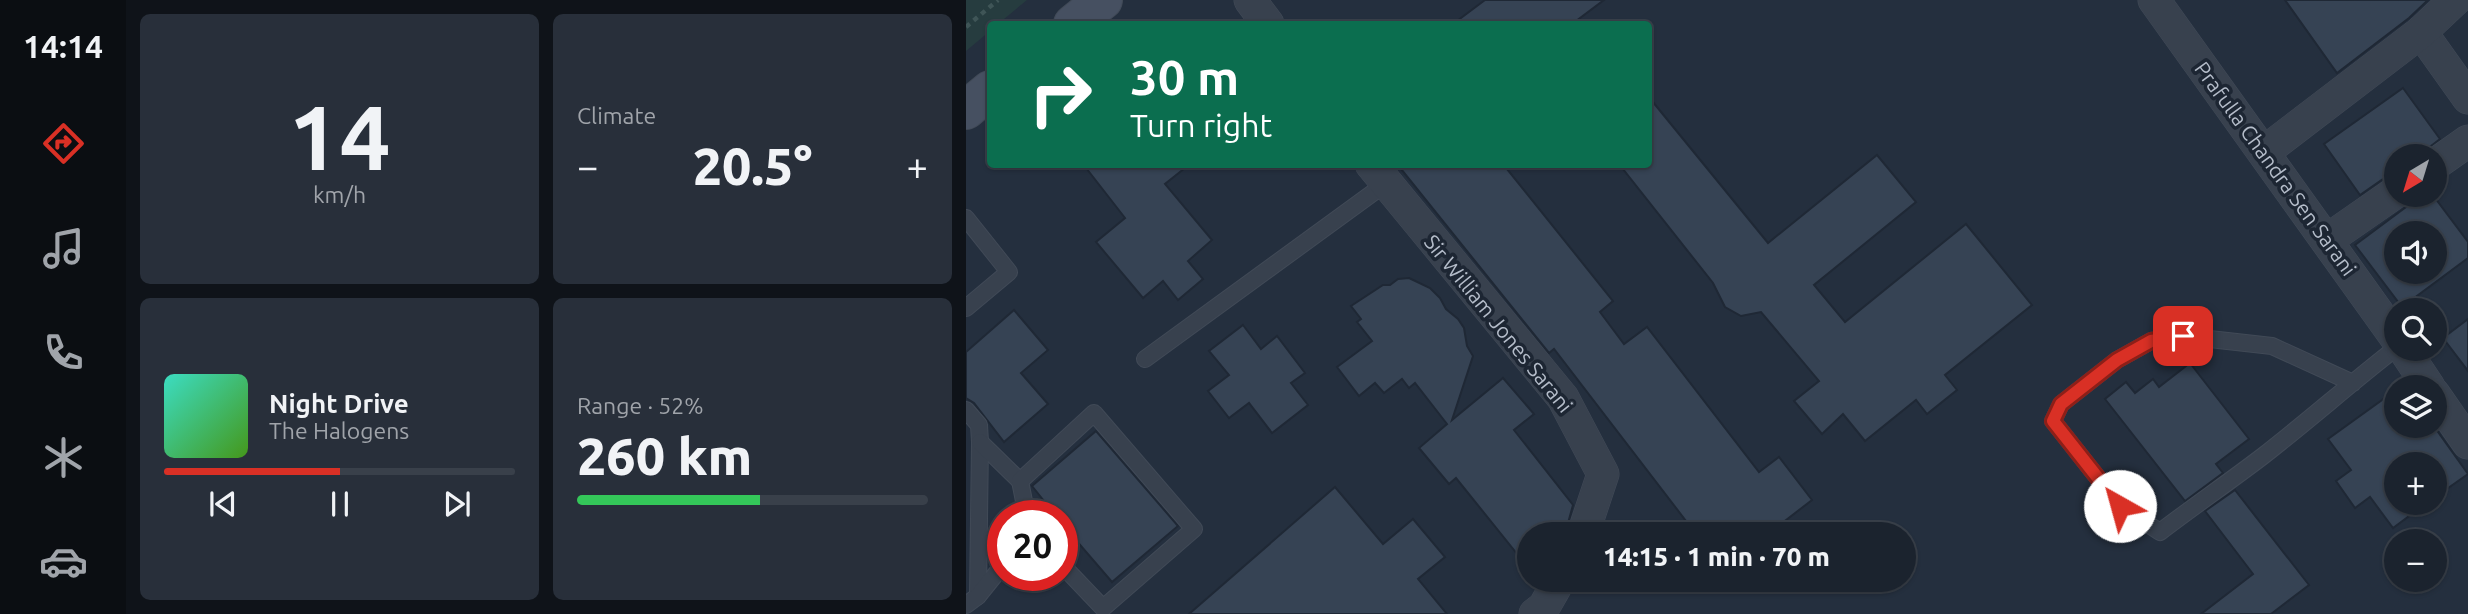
<!DOCTYPE html>
<meta charset="utf-8">
<style>
body{margin:0;font-family:Ubuntu,sans-serif;background:#282f3a;color:#f1f3f6;height:100vh;display:flex;flex-direction:column;font-size:26px;white-space:nowrap}
*{box-sizing:border-box;margin:0}
p{font-size:23px;color:#a0a4aa}
.icon{flex:none;width:38px;height:38px;fill:none;stroke:currentColor;stroke-width:2;stroke-linecap:round;stroke-linejoin:round}
.map{position:relative;flex:1;overflow:hidden}
.drawer{display:flex;flex-direction:column;gap:14px;padding:14px;background:#0f1319;width:840px}
.drawer>*{flex:none}
.hud{position:absolute;left:21px;top:21px;width:665px;height:147px;border-radius:7px;box-shadow:0 2px 5px #0004,0 0 0 2px #39404a;background:#0b6e4f;color:#fff;overflow:hidden}
.needle{width:46px;rotate:218deg}
.fabs{position:absolute;left:1418px;top:144px;display:grid;gap:14px}
.fabs a{display:grid;place-items:center;width:63px;height:63px;border-radius:50%;background:#1b232e;box-shadow:0 2px 5px #0004,0 0 0 2px #39404a;font-size:35px}
.speed{position:absolute;left:21px;top:500px;display:flex;gap:14px;font-size:35px;font-weight:700;text-align:center}
.speed>*{display:grid;place-content:center;width:91px;height:91px;border-radius:50%;background:#1b232e;box-shadow:0 2px 5px #0004,0 0 0 2px #39404a;line-height:1}
.speed .limit{border:10px solid #d22;background:#fff;color:#111}
.pin{position:absolute;display:grid;place-items:center;width:60px;height:60px;color:#fff;margin:-30px;border-radius:14px;box-shadow:0 4px 10px #0006}
.me{position:absolute;width:77px;margin:-38px;rotate:322deg;stroke-linejoin:round;filter:drop-shadow(0 0 5px #0008)}
.turn{display:flex;align-items:center;gap:24px;height:147px;padding:0 28px;font-size:32px}
.turn .icon{width:91px;height:91px;stroke-width:2.5}
.turn b{display:block;font-size:49px;line-height:60px}
.big{font-size:52px;font-weight:800;line-height:1.1}
.drawer .tile{flex:1;display:flex;flex-direction:column;justify-content:center;gap:10px;min-width:0;padding:0 24px;border-radius:10px;background:#282f3a}
.drawer .dial{align-items:center;gap:0}
.dial b{font-size:91px;line-height:1}
.song{display:flex;align-items:center;gap:21px}
.cover{width:84px;height:84px;border-radius:10px;background:linear-gradient(135deg,hsl(170 70% 55%),hsl(100 70% 35%))}
.played{height:7px;border-radius:4px;background:linear-gradient(90deg,#d93025 50%,#39404a 50%)}
.keys{display:flex;justify-content:space-around;direction:ltr}
.heat{display:flex;justify-content:space-between;align-items:center;font-size:38px;direction:ltr}
.charge{height:10px;border-radius:5px;background:linear-gradient(90deg,#34c759 52%,#39404a 0)}
.drawer .tiles{flex:1;display:grid;gap:14px;grid-template-columns:repeat(2,1fr)}
.trip{position:absolute;left:551px;top:522px;width:399px;height:70px;border-radius:35px;background:#1b232e;box-shadow:0 2px 5px #0004,0 0 0 2px #39404a;font-weight:800;line-height:70px;text-align:center}
main{display:flex;flex:1;min-height:0}
.menu{display:flex;flex-direction:column;width:126px;justify-content:space-around;align-items:center;background:#0b0e12;color:#a0a4aa}
.menu .icon{width:49px;height:49px}
.menu .current{color:#d93025}
.menu b{font-size:32px;color:#f1f3f6}
.map>svg:first-child{display:block}
.green{fill:#263c3f}
.building{fill:#364354;stroke:#1f2835;stroke-width:2;fill-rule:evenodd}
.lines{fill:none;stroke-linecap:round;stroke-linejoin:round}
.service-casing{stroke:#414a57;stroke-width:18}
.minor-casing{stroke:#414a57;stroke-width:33}
.secondary-casing{stroke:#414a57;stroke-width:40}
.path{stroke:#3f5557;stroke-width:4.5;stroke-dasharray:5 5;stroke-linecap:butt}
.service{stroke:#38414e;stroke-width:16}
.minor{stroke:#38414e;stroke-width:32}
.secondary{stroke:#465061;stroke-width:38}
.route-casing{stroke:#8d1f18;stroke-width:18}
.route{stroke:#d93025;stroke-width:12}
.labels{text-anchor:middle;stroke-width:7;stroke-linejoin:round;paint-order:stroke}
.street-label{font-size:21px;fill:#b4bcc9;stroke:#1d2633}
</style>
<main>
<nav class="menu">
<b>14:14</b>
<svg class="icon current" aria-label="directions" viewBox="0 0 24 24"><path d="M12 3l9 9-9 9-9-9zM9 14v-3h6M13 9l2 2-2 2"/></svg>
<svg class="icon" aria-label="music" viewBox="0 0 24 24"><path d="M9 18V5l10-2v13"/><circle cx="6" cy="18" r="3"/><circle cx="16" cy="16" r="3"/></svg>
<svg class="icon" aria-label="phone" viewBox="0 0 24 24"><path d="M5 4h4l2 5-3 2q2 4 5 5l2-3 5 2v4C11 20 4 13 5 4z"/></svg>
<svg class="icon" aria-label="climate" viewBox="0 0 24 24"><path d="M12 3v18M4 7l16 10M4 17L20 7"/></svg>
<svg class="icon" aria-label="car" viewBox="0 0 24 24"><path d="M5 17H2v-5l4-1 3-4h7l3 4 3 1v5h-3M9 17h6M6 11h13"/><circle cx="7" cy="17" r="2"/><circle cx="17" cy="17" r="2"/></svg>
</nav>
<section class="drawer">
<div class="tiles">
<div class="tile dial"><b>14</b><p>km/h</p></div>
<div class="tile"><p>Climate</p>
<div class="heat"><a>−</a><b class="big">20.5°</b><a>+</a></div>
</div>
<div class="tile">
<div class="song"><i class="cover"></i><div><b>Night Drive</b><p>The Halogens</p></div></div>
<div class="played"></div>
<div class="keys"><svg class="icon" aria-label="previous" viewBox="0 0 24 24"><path d="M18 5L8 12l10 7zM5 5v14"/></svg><svg class="icon" aria-label="pause" viewBox="0 0 24 24"><path d="M8 5v14M16 5v14"/></svg><svg class="icon" aria-label="next" viewBox="0 0 24 24"><path d="M6 5l10 7-10 7zM19 5v14"/></svg></div>
</div>
<div class="tile"><p>Range · 52%</p><b class="big">260 km</b><div class="charge"></div></div>
</div>
</section>
<div class="map">
<svg width="1502" height="614" viewBox="0 0 1502 614">
<rect width="100%" height="100%" fill="#242f3e"/>
<path class="green" d="M0 0H61L32 24H24V31L0 51Z"/>
<g class="building">
<path d="M519 0H638L606 24H487Z"/>
<path d="M1319 0H1462L1443 18 1371 73Z"/>
<path d="M1437 88 1474 139 1452 156H1430V174L1420 177 1394 195 1358 144Z"/>
<path d="M682 96 802 243 911 155 950 202 848 285 879 322 1000 224 1066 305 979 375 991 390 961 414 950 400 899 441 877 414 856 434 828 401 853 381 795 312 775 316 759 307 747 283 653 164H682Z"/>
<path d="M117 164H224L199 184 246 240 222 261 237 279 212 300 197 281 177 298 130 242 159 218Z"/>
<path d="M431 164H537L647 301 634 312 658 344 681 327 793 472 813 457 846 500 802 534H730L588 349 583 353Z"/>
<path d="M1448 194H1466L1502 242V258L1436 307 1389 245 1440 207 1446 200ZM1430 233H1468V271H1430Z"/>
<path d="M443 278 464 288 474 298 480 309 492 319 498 328 501 346 507 356 486 420 537 378 568 414 548 430 607 505 599 534H564V570L490 478 483 484 453 448 481 424 449 383 443 388 436 379 418 393 409 383 393 396 371 367 406 341 391 322 395 319 385 306 417 285H424L432 279Z"/>
<path d="M48 310 82 350 55 373 82 404 38 442 8 403 0 398V352Z"/>
<path d="M1502 319V371L1477 338Z"/>
<path d="M277 325 295 349 311 336 339 373 325 383 342 405 306 433 283 403 263 418 242 391 263 375 243 351Z"/>
<path d="M1224 363 1283 439 1250 464 1257 473 1219 501 1139 399 1160 382 1169 393 1187 379 1193 387Z"/>
<path d="M1430 390V425H1467L1502 474 1468 498V464H1430V502H1462L1427 528 1404 497 1389 508 1370 481 1385 470 1362 439Z"/>
<path d="M130 431 212 526 146 582 96 524V516H90L66 486Z"/>
<path d="M369 487 417 544 447 519 479 557 452 579 481 614H223Z"/>
<path d="M1269 490 1343 585 1305 614H1235L1287 574 1239 511Z"/>
</g>
<g class="lines">
<g class="service-casing">
<g id="service">
<path d="M0 218 43 272 0 308"/>
<path d="M179 359 419 184"/>
<path d="M1387 383 1306 346 1217 336 1185 341 1151 360 1095 404 1087 421 1154 506 1194 532C1228 506 1263 482 1297 456 1342 421 1385 383 1430 348"/>
<path d="M0 410 13 425 14 442 12 596"/>
<path d="M14 442 54 481"/>
<path d="M61 516 54 481 128 413 228 529 137 608 96 565"/>
<path d="M0 605 12 596 37 565"/>
</g>
</g>
<g class="minor-casing">
<g id="minor">
<path d="M284 0 302 24"/>
<path d="M1188 0 1430 338"/>
<path d="M1455 32 1502 98"/>
<path d="M1298 152 1455 32 1489 0"/>
<path d="M405 164 597 398 637 474 617 534"/>
<path d="M1468 165 1502 141"/>
<path d="M1361 240 1430 192"/>
<path d="M1437 348 1463 387"/>
<path d="M1468 394 1502 443"/>
<path d="M569 614 578 607 594 579"/>
</g>
</g>
<g class="secondary-casing">
<g id="secondary">
<path d="M107 24 137 0"/>
<path d="M0 110 24 90"/>
</g>
</g>
<path class="path" d="M0 27 32 0"/>
<use href="#service" class="service"/>
<use href="#minor" class="minor"/>
<use href="#secondary" class="secondary"/>
</g>
<g class="lines">
<g class="route-casing">
<path id="route" d="M1154 506 1087 421 1095 404 1151 360 1185 341 1217 336"/>
</g>
<use href="#route" class="route"/>
</g>
<g class="labels">
<g class="street-label">
<text transform="translate(1309 169) rotate(54)" y="7">Prafulla Chandra Sen Sarani</text>
<text transform="translate(532 324) rotate(51)" y="7">Sir William Jones Sarani</text>
</g>
</g>
</svg>
<div class="fabs">
<a><svg class="needle" viewBox="-14 -14 28 28"><path d="M0-13l5 13h-10z" fill="#e53935"/><path d="M0 13l5-13h-10z" fill="#a0a4aa"/></svg></a>
<a><svg class="icon" aria-label="sound" viewBox="0 0 24 24"><path d="M4 9h4l5-4v14l-5-4H4zM17 9q2 3 0 6"/></svg></a>
<a><svg class="icon" aria-label="search" viewBox="0 0 24 24"><circle cx="10" cy="10" r="6"/><path d="M15 15l6 6"/></svg></a>
<a><svg class="icon" aria-label="layers" viewBox="0 0 24 24"><path d="M12 4l9 5-9 5-9-5zM3 14l9 5 9-5"/></svg></a>
<a>+</a>
<a>−</a>
</div>
<div class="speed"><div class="limit">20</div></div>
<div class="pin" style="left:1217px;top:336px;background:#d93025"><svg class="icon" aria-label="arrive" viewBox="0 0 24 24"><path d="M6 21V4h12l-3 4 3 4H6"/></svg></div>
<svg class="me" style="left:1154px;top:506px" viewBox="-20 -20 40 40"><circle r="19" fill="#fff"/><path d="M0-13L10 11 0 6-10 11z" fill="#d93025"/></svg>
<div class="trip">14:15 · 1 min · 70 m</div>
<div class="hud">
<div class="turn"><svg class="icon" aria-label="right" viewBox="0 0 24 24"><path d="M7 20v-9h11M14 6l5 5-5 5"/></svg><div><b>30 m</b>Turn right</div></div>
</div>
</div>
</main>
